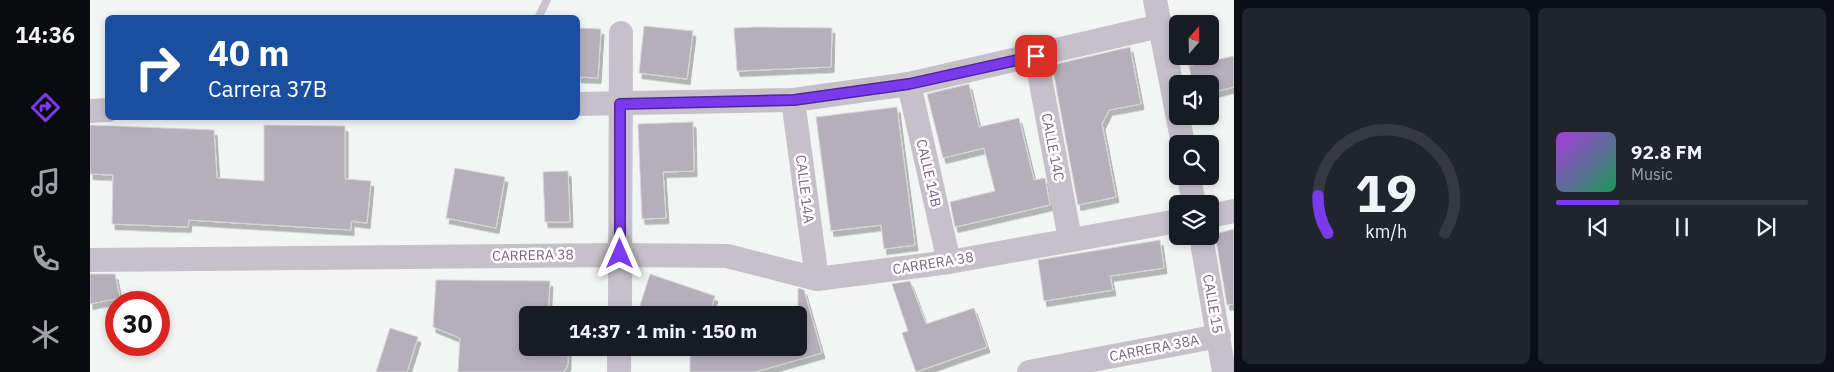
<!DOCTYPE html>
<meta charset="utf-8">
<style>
body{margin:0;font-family:"IBM Plex Sans",sans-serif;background:#20242c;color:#f1f3f6;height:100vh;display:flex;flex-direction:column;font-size:19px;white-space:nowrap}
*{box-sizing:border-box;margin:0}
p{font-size:16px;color:#9ea1a6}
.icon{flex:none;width:28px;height:28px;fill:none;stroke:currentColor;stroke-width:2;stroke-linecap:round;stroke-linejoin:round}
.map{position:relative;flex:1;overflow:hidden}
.sheet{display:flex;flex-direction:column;gap:8px;padding:8px;background:#0d0f14;width:600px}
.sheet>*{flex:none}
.top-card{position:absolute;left:15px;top:15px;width:475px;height:105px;border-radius:8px;box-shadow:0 2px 8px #0003;background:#1a4fa0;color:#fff;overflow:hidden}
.needle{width:32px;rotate:20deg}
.tools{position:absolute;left:1079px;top:15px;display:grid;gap:10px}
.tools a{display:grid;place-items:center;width:50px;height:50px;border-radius:8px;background:#171b24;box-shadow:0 2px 8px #0003;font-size:25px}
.speed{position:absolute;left:15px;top:291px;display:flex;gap:10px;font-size:25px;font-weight:700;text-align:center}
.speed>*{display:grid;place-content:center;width:65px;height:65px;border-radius:50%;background:#171b24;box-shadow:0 2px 8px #0003;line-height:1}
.speed .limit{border:8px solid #d22;background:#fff;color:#111}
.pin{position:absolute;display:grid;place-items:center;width:42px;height:42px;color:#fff;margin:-21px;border-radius:10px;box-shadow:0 2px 8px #0006}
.me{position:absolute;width:55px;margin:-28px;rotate:0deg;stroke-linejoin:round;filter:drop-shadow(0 0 4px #0008)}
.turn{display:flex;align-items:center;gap:18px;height:105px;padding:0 20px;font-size:22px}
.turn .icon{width:65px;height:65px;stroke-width:2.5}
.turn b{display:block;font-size:35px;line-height:42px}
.sheet .card{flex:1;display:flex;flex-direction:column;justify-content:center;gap:8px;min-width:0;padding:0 18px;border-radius:8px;background:#20242c}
.sheet .dial{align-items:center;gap:0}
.dial svg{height:130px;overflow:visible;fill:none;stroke:#363941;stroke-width:7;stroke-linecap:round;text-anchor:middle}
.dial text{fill:#f1f3f6;stroke:none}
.song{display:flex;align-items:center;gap:15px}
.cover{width:60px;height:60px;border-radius:8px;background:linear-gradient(135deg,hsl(280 70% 55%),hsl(150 70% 35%))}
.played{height:5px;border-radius:2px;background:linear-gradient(90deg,#7c3aed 25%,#363941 25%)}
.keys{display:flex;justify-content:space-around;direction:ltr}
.sheet .tiles{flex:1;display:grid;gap:8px;grid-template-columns:repeat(2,1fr)}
.trip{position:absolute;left:429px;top:306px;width:288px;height:50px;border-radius:8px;background:#171b24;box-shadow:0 2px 8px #0003;font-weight:800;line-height:50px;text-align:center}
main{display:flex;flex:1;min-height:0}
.tab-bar{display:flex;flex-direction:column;width:90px;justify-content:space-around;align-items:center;background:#090b0e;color:#9ea1a6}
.tab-bar .icon{width:35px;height:35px}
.tab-bar .active{color:#7c3aed}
.tab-bar b{font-size:22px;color:#f1f3f6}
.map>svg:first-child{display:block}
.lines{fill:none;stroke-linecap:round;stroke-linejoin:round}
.stream{stroke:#c9c4d0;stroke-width:8}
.building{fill:#b5afba;stroke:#d5d7d5;filter:url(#shadow)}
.minor{stroke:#c6c1c8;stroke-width:24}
.route-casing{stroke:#51269a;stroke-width:12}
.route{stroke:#7c3aed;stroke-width:9}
.labels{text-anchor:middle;stroke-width:5;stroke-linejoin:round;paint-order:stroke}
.street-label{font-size:14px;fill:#786682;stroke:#fff}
</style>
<main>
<nav class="tab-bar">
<b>14:36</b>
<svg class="icon active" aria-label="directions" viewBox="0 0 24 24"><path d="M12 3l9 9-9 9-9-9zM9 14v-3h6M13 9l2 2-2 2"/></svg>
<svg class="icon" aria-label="music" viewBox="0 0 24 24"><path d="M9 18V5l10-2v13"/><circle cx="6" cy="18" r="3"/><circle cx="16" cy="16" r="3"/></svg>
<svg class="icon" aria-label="phone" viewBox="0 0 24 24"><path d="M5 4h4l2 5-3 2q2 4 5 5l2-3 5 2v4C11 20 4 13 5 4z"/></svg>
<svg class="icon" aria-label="climate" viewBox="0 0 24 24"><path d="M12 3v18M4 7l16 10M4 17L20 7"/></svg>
</nav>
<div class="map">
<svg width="1144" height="372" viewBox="0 0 1144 372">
<defs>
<filter id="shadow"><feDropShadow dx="3" dy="5.5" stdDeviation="0" flood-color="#0004"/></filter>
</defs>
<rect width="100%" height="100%" fill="#f2f5f3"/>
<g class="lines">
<path class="stream" d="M448 18 457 0"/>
</g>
<g class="building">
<path d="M554 26 603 31 597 79 549 73Z"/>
<path d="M665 27 742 28 741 67 647 71 644 28Z"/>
<path d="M488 28 511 29 508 78 488 77Z"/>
<path d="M1040 47 1051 104 1019 110 1012 124 1026 197 988 205 962 65Z"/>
<path d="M1144 56V87L1120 93V84H1103L1099 66Z"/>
<path d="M879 84 889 127 929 118 944 180 955 178 960 205 865 227 860 202 905 191 894 148 853 158 837 94Z"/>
<path d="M807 107 825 245 794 249 791 225 741 231 726 117Z"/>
<path d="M603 122 604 171 573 172 576 218 552 219 548 124Z"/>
<path d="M0 125 124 130 127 178 174 181V125L255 126V179L281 181 277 223 261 221V230L99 220 98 227 22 224 23 175 0 174Z"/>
<path d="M365 168 415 177 406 228 356 218Z"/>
<path d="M478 171 480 222H455L453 172Z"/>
<path d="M1144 229V304L1137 305 1125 234Z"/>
<path d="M1070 240 1074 268 1020 276 1023 290 954 301 948 260Z"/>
<path d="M0 274H25L30 298 0 304Z"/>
<path d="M560 274 625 296 619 315H568L549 309Z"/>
<path d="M346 280 460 281 458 315H438V348H478V364L474 372H368L370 338 343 327Z"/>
<path d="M820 281 836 324 884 308 897 347 826 372 812 333 818 331 802 284Z"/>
<path d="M708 288 714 290 732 353 665 372H600V348H708Z"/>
<path d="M300 328 328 337 317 372H286Z"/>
</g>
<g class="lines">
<g class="minor">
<path d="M1065 0 1093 144"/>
<path d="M946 56 980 239"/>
<path d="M819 84 859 262"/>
<path d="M703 100 727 279"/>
<path d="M488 104 703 100 819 84 1070 26"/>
<path d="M0 111 18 110"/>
<path d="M1099 176 1104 204"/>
<path d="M1120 216 1144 211"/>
<path d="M1111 236 1134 372"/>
<path d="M0 260 530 255 637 256 727 279 859 262 1088 221"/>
<path d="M530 315 531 33"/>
<path d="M529 372V348"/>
<path d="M939 372 1129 336"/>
</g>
</g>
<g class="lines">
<g class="route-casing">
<path id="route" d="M530 254V104L704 100 819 84 946 56"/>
</g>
<use href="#route" class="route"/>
</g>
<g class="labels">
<g class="street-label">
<text transform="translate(963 147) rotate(79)" y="5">CALLE 14C</text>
<text transform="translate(839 173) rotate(77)" y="5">CALLE 14B</text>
<text transform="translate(715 189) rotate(83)" y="5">CALLE 14A</text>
<text transform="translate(443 255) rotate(-1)" y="5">CARRERA 38</text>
<text transform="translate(843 263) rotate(-9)" y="5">CARRERA 38</text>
<text transform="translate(1123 304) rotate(80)" y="5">CALLE 15</text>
<text transform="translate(1064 348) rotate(-11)" y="5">CARRERA 38A</text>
</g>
</g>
</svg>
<div class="tools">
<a><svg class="needle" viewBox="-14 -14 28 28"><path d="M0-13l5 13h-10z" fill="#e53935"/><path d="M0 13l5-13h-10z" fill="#9ea1a6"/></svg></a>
<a><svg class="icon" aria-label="sound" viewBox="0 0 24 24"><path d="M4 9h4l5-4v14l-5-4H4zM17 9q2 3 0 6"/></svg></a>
<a><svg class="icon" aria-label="search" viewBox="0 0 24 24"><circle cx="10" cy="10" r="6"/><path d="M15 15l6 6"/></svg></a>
<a><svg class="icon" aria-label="layers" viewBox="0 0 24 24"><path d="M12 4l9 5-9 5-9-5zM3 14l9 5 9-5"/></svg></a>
</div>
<div class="speed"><div class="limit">30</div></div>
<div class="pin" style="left:946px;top:56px;background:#d93025"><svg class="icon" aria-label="arrive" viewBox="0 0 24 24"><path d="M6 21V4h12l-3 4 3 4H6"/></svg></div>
<svg class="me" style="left:530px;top:254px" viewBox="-20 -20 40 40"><path d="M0-17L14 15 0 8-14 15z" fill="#7c3aed" stroke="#fff" stroke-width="4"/></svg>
<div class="trip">14:37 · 1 min · 150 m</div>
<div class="top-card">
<div class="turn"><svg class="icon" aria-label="right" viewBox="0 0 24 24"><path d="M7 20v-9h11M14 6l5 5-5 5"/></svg><div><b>40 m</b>Carrera 37B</div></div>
</div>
</div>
<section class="sheet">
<div class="tiles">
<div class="card dial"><svg viewBox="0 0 100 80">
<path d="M14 69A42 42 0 1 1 86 69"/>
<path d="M14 69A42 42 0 0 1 8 46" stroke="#7c3aed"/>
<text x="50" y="56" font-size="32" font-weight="700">19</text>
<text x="50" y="72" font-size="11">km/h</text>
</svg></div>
<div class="card">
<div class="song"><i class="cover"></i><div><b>92.8 FM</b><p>Music</p></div></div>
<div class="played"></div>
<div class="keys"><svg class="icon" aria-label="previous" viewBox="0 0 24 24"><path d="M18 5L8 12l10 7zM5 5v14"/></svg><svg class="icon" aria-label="pause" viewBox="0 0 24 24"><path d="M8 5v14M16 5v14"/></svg><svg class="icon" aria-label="next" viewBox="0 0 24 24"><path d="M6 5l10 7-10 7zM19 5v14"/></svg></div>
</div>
</div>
</section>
</main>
